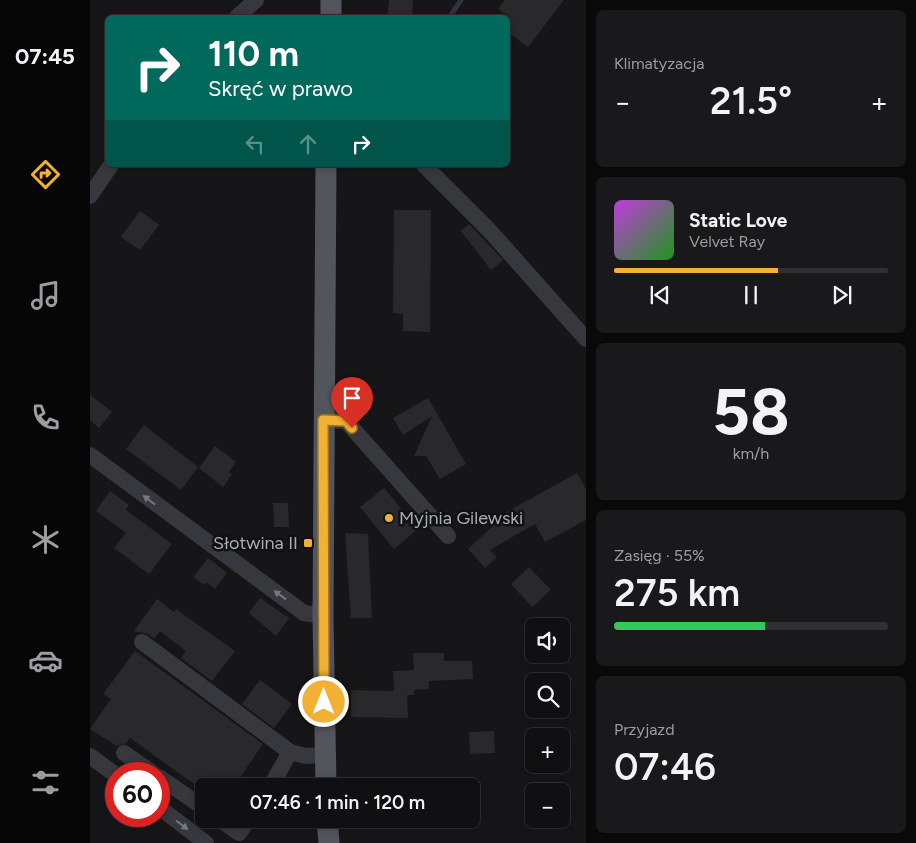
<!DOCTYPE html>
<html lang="pl">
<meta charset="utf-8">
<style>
body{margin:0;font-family:Figtree,sans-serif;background:#19191b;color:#f1f3f6;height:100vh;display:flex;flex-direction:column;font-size:19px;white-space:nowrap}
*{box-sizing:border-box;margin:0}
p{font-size:16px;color:#9c9d9f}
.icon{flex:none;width:28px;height:28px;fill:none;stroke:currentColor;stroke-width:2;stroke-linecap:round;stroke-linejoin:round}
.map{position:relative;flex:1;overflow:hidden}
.details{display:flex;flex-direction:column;gap:10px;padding:10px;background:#09090a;width:330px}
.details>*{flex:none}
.guide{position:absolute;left:15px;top:15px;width:405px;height:152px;border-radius:8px;box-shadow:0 2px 8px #0003,0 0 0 1px #303032;background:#00695c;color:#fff;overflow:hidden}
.fabs{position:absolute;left:435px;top:618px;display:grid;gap:10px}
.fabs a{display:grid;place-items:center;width:45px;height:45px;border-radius:8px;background:#101012;box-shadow:0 2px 8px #0003,0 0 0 1px #303032;font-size:25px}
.speed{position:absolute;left:15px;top:762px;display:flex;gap:10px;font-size:25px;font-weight:700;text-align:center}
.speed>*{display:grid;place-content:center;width:65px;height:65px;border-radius:50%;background:#101012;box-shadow:0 2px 8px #0003,0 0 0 1px #303032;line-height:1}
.speed .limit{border:8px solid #d22;background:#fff;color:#111}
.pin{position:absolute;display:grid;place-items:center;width:42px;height:42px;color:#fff;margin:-51px -21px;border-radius:50% 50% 50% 0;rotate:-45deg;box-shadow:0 0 5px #0007}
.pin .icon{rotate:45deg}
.me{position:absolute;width:55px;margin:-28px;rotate:0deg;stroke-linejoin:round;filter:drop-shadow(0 0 4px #0008)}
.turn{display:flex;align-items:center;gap:18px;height:105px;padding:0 20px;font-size:22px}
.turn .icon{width:65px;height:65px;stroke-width:2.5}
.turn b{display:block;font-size:35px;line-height:42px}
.lanes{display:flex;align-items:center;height:48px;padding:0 20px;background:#0003;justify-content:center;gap:25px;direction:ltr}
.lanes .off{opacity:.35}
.big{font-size:38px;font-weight:600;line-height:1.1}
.details .widget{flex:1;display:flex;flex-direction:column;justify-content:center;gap:8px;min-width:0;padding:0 18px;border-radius:8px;background:#19191b}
.details .dial{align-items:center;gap:0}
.dial b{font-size:65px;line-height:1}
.song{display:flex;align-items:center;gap:15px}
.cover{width:60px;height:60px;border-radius:8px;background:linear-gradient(135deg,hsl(290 70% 55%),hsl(120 70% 35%))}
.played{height:5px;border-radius:2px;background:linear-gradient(90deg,#f2b134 60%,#303032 60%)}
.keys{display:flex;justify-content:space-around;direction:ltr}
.heat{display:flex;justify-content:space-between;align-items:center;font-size:28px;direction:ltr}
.charge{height:8px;border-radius:4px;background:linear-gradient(90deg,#34c759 55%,#303032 0)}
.trip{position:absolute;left:105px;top:778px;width:285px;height:50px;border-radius:8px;background:#101012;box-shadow:0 2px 8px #0003,0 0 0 1px #303032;font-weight:600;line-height:50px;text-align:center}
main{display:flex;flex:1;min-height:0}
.tab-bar{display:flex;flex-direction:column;width:90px;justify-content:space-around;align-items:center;background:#060607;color:#9c9d9f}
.tab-bar .icon{width:35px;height:35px}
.tab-bar .active{color:#f2b134}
.tab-bar b{font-size:22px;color:#f1f3f6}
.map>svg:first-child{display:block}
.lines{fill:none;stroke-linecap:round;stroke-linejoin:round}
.stream{stroke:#2c353c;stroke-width:5}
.building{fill:#29292c}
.minor{stroke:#37383d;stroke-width:16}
.major{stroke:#53555c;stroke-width:21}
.oneway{fill:#757881}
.route-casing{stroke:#9d7322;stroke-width:12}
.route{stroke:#f2b134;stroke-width:9}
.poi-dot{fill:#f2b134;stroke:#111113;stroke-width:2}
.labels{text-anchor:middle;stroke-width:5;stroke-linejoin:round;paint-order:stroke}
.poi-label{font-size:18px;fill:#a8adb8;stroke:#111113;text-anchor:start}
</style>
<main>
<nav class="tab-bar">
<b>07:45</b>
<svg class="icon active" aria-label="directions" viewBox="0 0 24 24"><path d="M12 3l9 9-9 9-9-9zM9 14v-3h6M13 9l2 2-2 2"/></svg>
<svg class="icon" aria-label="music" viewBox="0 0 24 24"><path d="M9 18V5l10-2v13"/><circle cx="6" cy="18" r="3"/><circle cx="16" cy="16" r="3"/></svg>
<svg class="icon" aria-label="phone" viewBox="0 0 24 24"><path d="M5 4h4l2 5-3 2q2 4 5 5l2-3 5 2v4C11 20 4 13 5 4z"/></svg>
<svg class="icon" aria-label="climate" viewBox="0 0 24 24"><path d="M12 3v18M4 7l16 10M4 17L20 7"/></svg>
<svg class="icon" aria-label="car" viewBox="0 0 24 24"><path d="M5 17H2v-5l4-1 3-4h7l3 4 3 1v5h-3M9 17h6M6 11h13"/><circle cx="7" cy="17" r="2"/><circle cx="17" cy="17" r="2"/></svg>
<svg class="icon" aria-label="filters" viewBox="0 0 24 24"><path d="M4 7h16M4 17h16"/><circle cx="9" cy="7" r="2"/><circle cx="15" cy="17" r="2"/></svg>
</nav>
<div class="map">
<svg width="496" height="843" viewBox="0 0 496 843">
<rect width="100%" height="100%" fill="#161618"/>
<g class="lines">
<path class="stream" d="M359 18 371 0"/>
</g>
<g class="building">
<path d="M299 0H323L322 18H297Z"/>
<path d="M415 0H474L438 47 418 32V16L408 9Z"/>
<path d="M304 210H341L340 332 313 331V314L303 313Z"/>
<path d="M50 211 69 225 50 250 31 237Z"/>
<path d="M379 224 413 260 401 270 371 231Z"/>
<path d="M0 395 22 412 9 428 0 420Z"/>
<path d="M338 398 376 464 350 479 336 456H324L342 416 313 435 303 418Z"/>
<path d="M54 425 108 467 91 490 36 449Z"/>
<path d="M125 446 146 462 139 472 142 474 133 487 109 468Z"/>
<path d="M487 473 496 489V520L455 542 445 524 400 550 407 557 395 568 378 549 404 525 402 520Z"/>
<path d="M294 488 328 529 304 549 270 507Z"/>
<path d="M20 491 39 505 36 510 82 544 59 574 24 548 36 533 6 511Z"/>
<path d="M183 503H198L199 527H184Z"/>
<path d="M255 533 278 534 282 618H261Z"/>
<path d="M118 558 137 573 125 589 117 582 114 585 103 577Z"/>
<path d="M439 567 461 590 442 607 421 584Z"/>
<path d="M170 598 199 618 186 636 159 613Z"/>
<path d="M67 599 84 612 86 609 145 651 122 681 91 658 96 651 70 631 64 639 58 634 44 631Z"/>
<path d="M45 651 173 744 144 786H107L40 738 36 743 27 746 0 729 21 699 13 694Z"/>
<path d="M323 653H354V661H382L383 679 339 681V689L324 690V695H317L318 718 261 717V690L304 691 303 671 324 670Z"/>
<path d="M170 680 202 704 184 728 152 704Z"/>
<path d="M404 731 405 753 380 754 379 732Z"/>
</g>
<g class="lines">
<g class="minor">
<path d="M146 18 166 0"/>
<path d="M334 165 399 230 496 339"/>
<path d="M0 196 21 165"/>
<path d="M233 420 256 421 358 536"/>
<path d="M0 455 214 613 233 616"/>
<path d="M52 642 200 752 216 756 234 755"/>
<path d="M34 753 64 774"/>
<path d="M0 756 26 775"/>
<path d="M69 777 114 808"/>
<path d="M181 786 200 752"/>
<path d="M69 807 116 843"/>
<path d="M129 819 149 833 159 819"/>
</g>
<g class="major">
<path d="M241 18V0"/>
<path d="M236 786 233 616 236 165"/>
<path d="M237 819 239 843"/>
</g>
</g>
<defs><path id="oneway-solid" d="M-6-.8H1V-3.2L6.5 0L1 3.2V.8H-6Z" transform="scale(1.25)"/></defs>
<g class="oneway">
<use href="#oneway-solid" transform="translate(59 500) rotate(-143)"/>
<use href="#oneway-solid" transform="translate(190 595) rotate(-144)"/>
<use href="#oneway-solid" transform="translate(92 825) rotate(37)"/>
</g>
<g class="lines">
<g class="route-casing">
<path id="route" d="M234 702 233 420 256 421 262 428"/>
</g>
<use href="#route" class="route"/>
</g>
<g class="poi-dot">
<circle cx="299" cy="518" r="5"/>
<rect x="213" y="538" width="10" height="10" rx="2.5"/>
</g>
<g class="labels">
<g class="poi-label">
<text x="309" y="524">Myjnia Gilewski</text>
<text x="208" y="549" text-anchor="end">Słotwina II</text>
</g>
</g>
</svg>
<div class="fabs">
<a><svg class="icon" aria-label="sound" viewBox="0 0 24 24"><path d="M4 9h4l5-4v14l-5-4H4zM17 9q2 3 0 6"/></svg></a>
<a><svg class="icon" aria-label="search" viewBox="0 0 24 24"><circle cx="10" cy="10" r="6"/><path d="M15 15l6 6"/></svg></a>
<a>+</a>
<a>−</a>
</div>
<div class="speed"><div class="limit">60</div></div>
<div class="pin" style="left:262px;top:428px;background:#d93025"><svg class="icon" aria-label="arrive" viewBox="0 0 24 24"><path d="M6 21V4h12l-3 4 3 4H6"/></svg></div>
<svg class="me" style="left:234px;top:702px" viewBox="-20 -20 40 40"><circle r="17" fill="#f2b134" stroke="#fff" stroke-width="3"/><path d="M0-11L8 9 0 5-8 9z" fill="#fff"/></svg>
<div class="trip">07:46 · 1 min · 120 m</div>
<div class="guide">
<div class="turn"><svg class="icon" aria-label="right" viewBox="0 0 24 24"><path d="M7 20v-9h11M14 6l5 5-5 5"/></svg><div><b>110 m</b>Skręć w prawo</div></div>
<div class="lanes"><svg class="icon off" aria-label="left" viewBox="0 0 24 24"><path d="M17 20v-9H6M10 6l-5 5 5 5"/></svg><svg class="icon off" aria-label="ahead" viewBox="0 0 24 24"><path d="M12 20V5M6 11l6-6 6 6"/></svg><svg class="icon" aria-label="right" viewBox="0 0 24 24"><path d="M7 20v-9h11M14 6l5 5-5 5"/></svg></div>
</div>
</div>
<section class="details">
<div class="widget"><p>Klimatyzacja</p>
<div class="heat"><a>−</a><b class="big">21.5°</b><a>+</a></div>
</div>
<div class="widget">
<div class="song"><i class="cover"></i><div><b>Static Love</b><p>Velvet Ray</p></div></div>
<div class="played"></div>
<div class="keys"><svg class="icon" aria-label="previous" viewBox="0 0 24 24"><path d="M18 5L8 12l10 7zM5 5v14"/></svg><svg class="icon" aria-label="pause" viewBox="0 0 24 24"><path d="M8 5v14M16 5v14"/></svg><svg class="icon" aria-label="next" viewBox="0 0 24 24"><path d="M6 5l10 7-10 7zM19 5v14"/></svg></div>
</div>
<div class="widget dial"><b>58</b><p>km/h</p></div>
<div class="widget"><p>Zasięg · 55%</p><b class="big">275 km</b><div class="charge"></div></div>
<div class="widget"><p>Przyjazd</p><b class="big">07:46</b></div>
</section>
</main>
